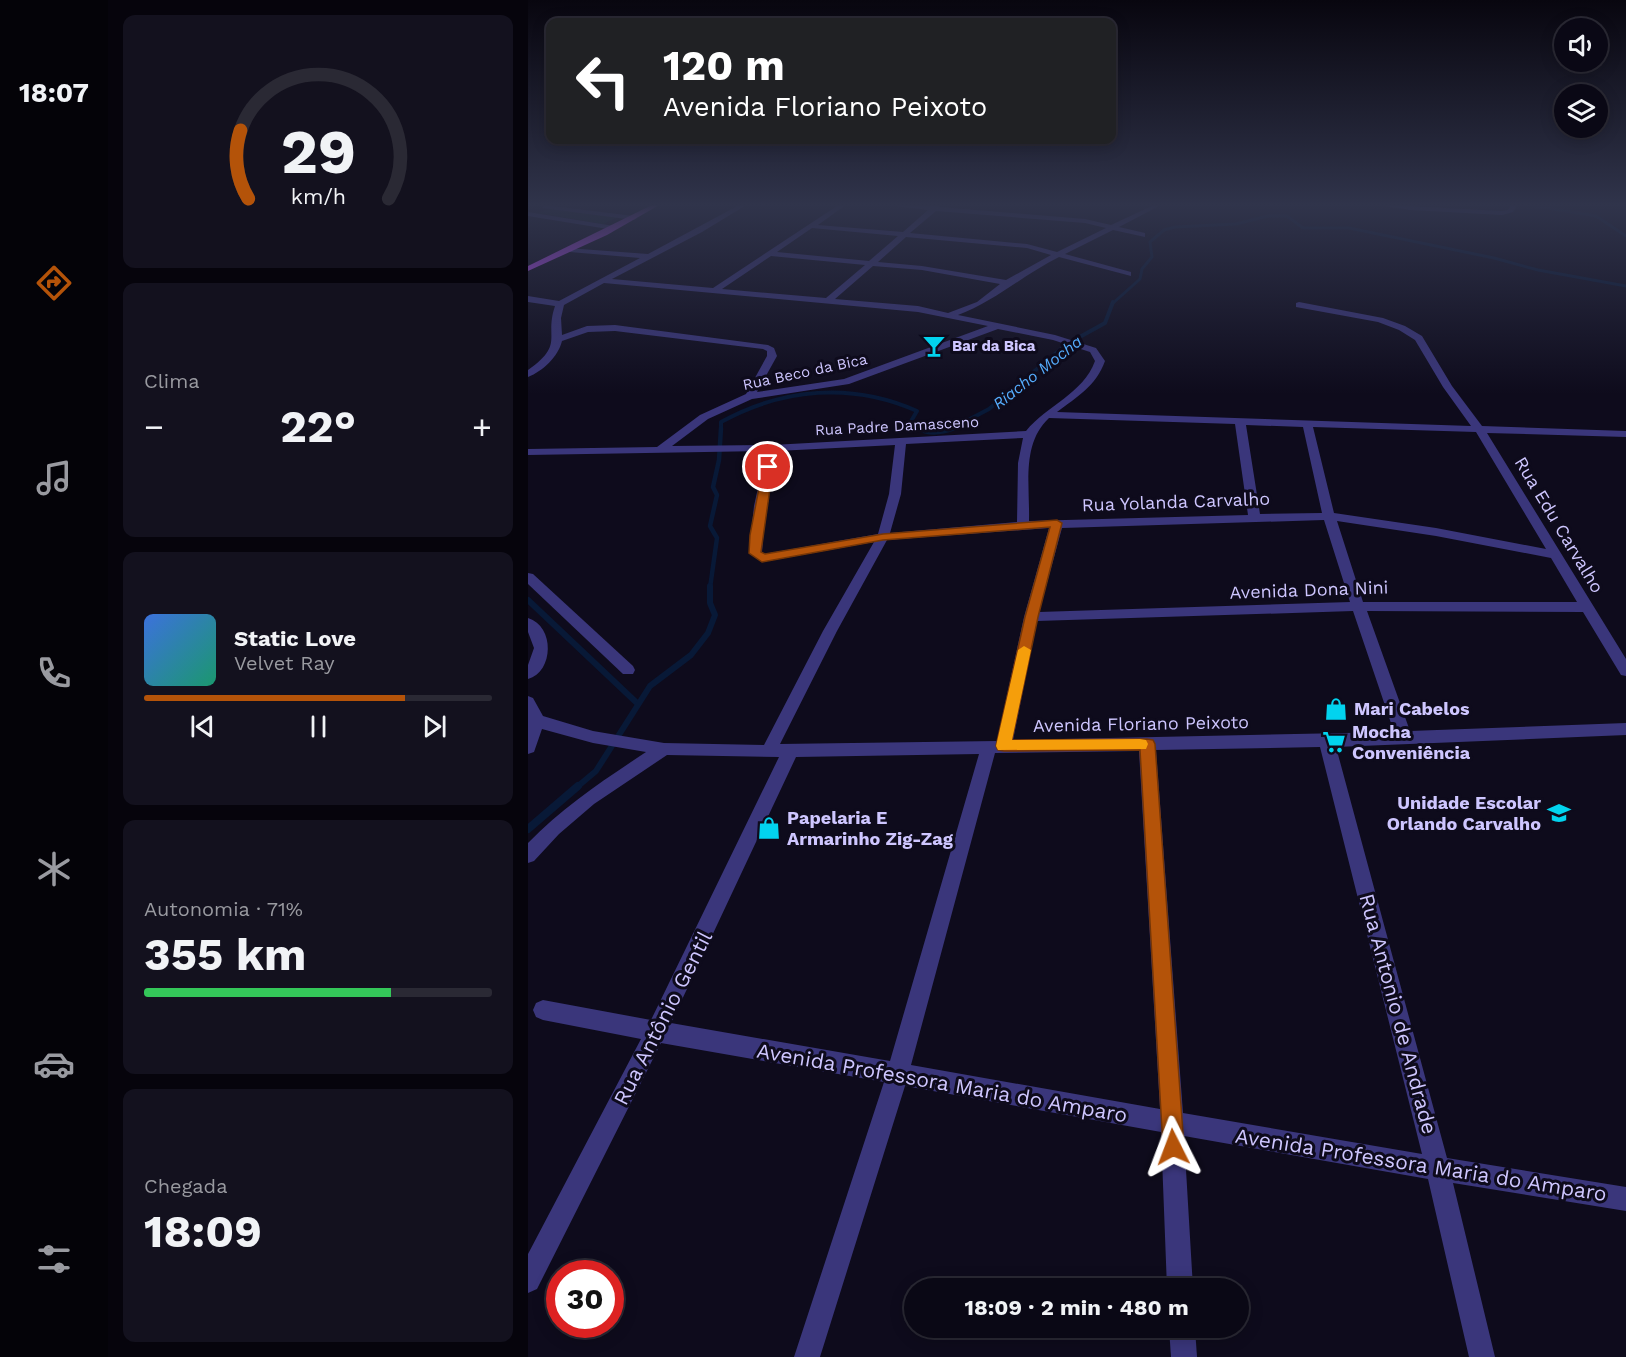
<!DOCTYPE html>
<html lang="pt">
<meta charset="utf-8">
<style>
body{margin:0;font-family:"Work Sans",sans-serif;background:#13111e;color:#f1f3f6;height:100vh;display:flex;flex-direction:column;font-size:22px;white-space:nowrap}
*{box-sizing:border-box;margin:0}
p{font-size:20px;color:#999aa0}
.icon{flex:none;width:33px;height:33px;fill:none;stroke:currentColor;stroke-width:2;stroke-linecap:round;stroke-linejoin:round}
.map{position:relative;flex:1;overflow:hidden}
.panel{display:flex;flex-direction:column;gap:15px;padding:15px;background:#06040c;width:420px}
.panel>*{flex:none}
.guide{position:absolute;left:18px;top:18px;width:570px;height:126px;border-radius:12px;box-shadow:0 3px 15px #0003,0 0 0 2px #2a2934;background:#202124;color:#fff;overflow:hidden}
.controls{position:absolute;left:1026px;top:18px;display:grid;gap:12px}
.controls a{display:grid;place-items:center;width:54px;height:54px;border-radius:50%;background:#0a0815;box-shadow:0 3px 15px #0003,0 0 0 2px #2a2934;font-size:30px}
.speed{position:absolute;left:18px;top:1260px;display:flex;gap:12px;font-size:30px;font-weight:700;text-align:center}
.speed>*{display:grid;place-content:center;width:78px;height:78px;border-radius:50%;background:#0a0815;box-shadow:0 3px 15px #0003,0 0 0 2px #2a2934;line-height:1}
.speed .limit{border:9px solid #d22;background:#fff;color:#111}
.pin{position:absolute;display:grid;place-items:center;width:51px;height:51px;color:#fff;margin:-26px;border:3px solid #fff;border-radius:50%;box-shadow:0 2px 6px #0007}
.me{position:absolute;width:66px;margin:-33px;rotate:357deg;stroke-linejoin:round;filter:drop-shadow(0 0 4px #0008)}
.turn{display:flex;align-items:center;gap:21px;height:126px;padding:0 18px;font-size:27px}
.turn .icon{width:78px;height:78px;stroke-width:2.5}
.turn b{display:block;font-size:42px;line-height:51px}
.big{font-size:45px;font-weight:700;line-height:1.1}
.panel .card{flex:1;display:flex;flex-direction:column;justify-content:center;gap:9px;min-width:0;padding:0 21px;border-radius:12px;background:#13111e}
.panel .dial{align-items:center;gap:0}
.dial svg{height:156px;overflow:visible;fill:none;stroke:#2a2934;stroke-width:7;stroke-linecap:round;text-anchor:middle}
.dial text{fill:#f1f3f6;stroke:none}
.song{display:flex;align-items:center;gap:18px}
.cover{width:72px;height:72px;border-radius:9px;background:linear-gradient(135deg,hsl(220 70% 55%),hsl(160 70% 35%))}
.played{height:6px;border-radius:3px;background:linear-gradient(90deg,#b45309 75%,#2a2934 75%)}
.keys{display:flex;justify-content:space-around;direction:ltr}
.heat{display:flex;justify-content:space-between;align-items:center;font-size:33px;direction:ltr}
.charge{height:9px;border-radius:4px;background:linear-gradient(90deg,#34c759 71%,#2a2934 0)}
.trip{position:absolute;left:376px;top:1278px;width:345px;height:60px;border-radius:30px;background:#0a0815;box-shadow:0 3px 15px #0003,0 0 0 2px #2a2934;font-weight:700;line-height:60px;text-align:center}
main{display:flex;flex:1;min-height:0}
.tab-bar{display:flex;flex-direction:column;width:108px;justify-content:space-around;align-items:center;background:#040308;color:#999aa0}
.tab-bar .icon{width:42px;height:42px}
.tab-bar .current{color:#b45309}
.tab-bar b{font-size:27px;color:#f1f3f6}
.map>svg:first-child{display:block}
.green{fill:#0e2525}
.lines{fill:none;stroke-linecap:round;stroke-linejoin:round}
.stream-far4{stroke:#081937;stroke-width:3}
.stream-far3{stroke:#081937;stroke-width:4}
.stream-far2{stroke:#081937;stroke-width:4.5}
.stream-far1{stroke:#081937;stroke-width:6}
.stream{stroke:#081937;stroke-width:8}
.minor{fill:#3a367b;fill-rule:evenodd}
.major{fill:#bf4efe;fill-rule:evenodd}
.route{fill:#b45309;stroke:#753606;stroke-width:1.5}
.slow{fill:#f59e0b}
.labels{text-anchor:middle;stroke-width:6;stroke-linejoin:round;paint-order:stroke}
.far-poi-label{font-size:15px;font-weight:bold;fill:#cec6ff;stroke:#0e0b1c;text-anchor:start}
.far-street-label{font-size:15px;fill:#cec6ff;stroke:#0e0b1c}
.far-water-label{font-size:16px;font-style:italic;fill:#55adfe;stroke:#0e0b1c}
.street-label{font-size:18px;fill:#cec6ff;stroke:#0e0b1c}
.poi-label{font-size:18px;font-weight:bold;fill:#cec6ff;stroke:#0e0b1c;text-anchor:start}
.near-street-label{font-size:21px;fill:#cec6ff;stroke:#0e0b1c}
</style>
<main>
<nav class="tab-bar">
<b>18:07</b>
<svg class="icon current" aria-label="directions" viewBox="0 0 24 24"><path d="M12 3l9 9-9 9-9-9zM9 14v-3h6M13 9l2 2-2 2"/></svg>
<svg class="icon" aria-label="music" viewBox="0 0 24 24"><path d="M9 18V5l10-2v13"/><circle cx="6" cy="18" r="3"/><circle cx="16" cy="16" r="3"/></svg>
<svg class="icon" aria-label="phone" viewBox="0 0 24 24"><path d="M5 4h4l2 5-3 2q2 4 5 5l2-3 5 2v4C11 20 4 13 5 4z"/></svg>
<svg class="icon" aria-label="climate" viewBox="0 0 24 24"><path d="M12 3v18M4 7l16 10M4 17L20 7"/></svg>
<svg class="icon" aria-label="car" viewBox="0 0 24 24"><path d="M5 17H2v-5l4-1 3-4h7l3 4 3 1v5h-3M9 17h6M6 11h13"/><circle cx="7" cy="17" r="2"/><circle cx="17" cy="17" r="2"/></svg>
<svg class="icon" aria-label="filters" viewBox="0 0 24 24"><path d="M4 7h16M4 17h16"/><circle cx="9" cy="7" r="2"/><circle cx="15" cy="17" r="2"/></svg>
</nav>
<section class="panel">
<div class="card dial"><svg viewBox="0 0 100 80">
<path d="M14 69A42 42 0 1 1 86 69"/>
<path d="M14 69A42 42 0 0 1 10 34" stroke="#b45309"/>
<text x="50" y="56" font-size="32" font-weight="700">29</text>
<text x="50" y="72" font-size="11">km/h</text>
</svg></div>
<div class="card"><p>Clima</p>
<div class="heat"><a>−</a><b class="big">22°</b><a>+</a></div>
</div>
<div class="card">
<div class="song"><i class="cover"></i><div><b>Static Love</b><p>Velvet Ray</p></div></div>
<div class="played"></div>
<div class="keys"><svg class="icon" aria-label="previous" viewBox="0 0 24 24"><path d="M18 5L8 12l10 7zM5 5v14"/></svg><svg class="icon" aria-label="pause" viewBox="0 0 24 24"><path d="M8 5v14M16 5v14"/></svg><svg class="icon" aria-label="next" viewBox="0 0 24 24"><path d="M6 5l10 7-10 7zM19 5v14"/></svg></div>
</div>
<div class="card"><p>Autonomia · 71%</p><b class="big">355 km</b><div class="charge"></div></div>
<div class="card"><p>Chegada</p><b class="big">18:09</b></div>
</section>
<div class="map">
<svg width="1098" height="1357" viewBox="0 0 1098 1357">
<rect width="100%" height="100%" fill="#0e0b1c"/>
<path class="green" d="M21 209 90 217 75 224 10 213Z"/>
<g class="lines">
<g class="stream-far4">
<path d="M994 204 1068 216 1098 236"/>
<path d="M584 304 612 279 614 269 624 257 622 242 636 230 647 227 708 224 740 216H759L775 228H821L966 258 1010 270 1098 286"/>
</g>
<g class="stream-far3">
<path d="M193 429V422C255 388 324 382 389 411L382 423 392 429"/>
<path d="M423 429 461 409 539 344 577 323 585 302"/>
</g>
<g class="stream-far2">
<path d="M389 428C401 435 414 433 427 428"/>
<path d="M182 588 189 538 182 526 189 495 185 487 191 460 193 428"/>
</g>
<g class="stream-far1">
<path d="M0 600 110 704"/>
<path d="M49 787 68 771 122 686 163 655 180 633 187 615 182 603V586"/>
</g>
<path class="stream" d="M0 829 50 786"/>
<g class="minor">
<path d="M213 204H220L174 232 84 279 185 288 312 204H319L290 225 375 232 400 210 350 204 405 206 409 204 412 207 557 219 583 225 628 204H635L591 227 617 233V237L585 230 537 254 603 272V276L531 257C495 275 466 302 430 315L527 335 568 348 577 361C568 386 549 397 529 412L943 426 915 387 887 340 871 330 850 322 768 307V303L771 302 855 318 877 326 894 336 924 386 954 426 1098 431V437L959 433 1098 659V676L1093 675 1055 612 839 611 882 731 1098 723V735L808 747 919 1158 1098 1187V1211L925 1183 967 1357H941L900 1179 656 1136 665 1288H639L633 1132 377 1086 292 1357H266L356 1082 133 1043 9 1289 0 1293V1254L113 1039 15 1020 8 1017 5 1010 8 1003 15 1000 123 1020 251 757 139 755 66 804 31 834 6 861 0 863V843C36 806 76 780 118 752L65 743 14 729 6 752 0 754V696L5 698 15 716 65 731 136 743 236 745 295 631 346 542 234 562 221 553 226 506 238 451 0 455V449L129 447 172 415 218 394 239 356V351L235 349 87 331 60 332 34 341C30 357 15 371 0 377V370C37 344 16 338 27 306L0 302V296L31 301 112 258 42 252 38 250 39 248 120 254ZM408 211 557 223 578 228 529 252 499 244 382 233ZM284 228 370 236 341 261 249 252ZM378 237 499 248 523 255 478 280 394 266 350 262ZM243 256 337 265 298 298 194 289ZM345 266 394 270 472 284 449 302 420 313 390 306 307 299ZM76 283 390 312 460 326 316 379 229 392 249 356 246 348 240 345 87 325 59 326 34 335 33 318 36 305ZM470 329 525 340 562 352 567 361C555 394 519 405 498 431L244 445 144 446 180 419 224 399 321 384ZM521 418 707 424 720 515 501 521C502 486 493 444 521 418ZM718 425 775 427 794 513 732 514ZM785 427 948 432 1018 549 908 528 806 513ZM495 438 490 463 489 522 362 533 373 494 378 444ZM367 445 361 494 350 534 236 554 234 552 238 506 249 451ZM796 520 822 602 511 612 534 528ZM809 521 908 536 1023 558 1049 602H835ZM521 528 496 617 469 741 252 744 309 631 359 540ZM825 611 866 732 485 740 509 621ZM792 747 894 1154 655 1113 628 750ZM611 751 632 1109 383 1065 467 753ZM451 754 362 1061 143 1023 268 757Z"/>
<path d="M842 204 974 211 980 210 984 204H990L985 212 974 215 883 210Z"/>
<path d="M16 205 106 216 109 218 106 220 14 208Z"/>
<path d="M0 212 86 226 90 228 86 230 0 216Z"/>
<path d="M0 573 5 574 105 666 107 670 105 674H95L0 584Z"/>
<path d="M0 618C27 626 26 672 0 679V665L6 648 0 632Z"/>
<path d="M641 1328H667L669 1357H643Z"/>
</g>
<path class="major" d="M126 204H133L79 235 0 271V266Z"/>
</g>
<linearGradient id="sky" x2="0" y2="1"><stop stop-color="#08060f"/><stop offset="0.52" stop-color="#30344b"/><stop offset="1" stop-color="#30344b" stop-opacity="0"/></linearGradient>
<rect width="1098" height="394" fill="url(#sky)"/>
<path class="route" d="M240 464 245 467 233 552 237 554 355 534 529 520 534 523 510 617 484 740 619 739 625 740 627 744 656 1147 653 1155 645 1158 638 1155 635 1147 612 750 476 751 470 750 468 746 497 617 522 527 355 540 234 562 221 553 222 535 235 467Z"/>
<path class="slow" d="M496 646 503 650 484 740 612 739 618 740 620 744 618 749 470 750 468 746 490 650Z"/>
<defs>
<g id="bar-bare" transform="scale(1.8)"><path d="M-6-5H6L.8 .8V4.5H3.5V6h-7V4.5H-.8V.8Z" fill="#02d3ef" stroke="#0e0b1c" stroke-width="2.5" paint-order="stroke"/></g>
<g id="shop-bare" transform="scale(1.8)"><path d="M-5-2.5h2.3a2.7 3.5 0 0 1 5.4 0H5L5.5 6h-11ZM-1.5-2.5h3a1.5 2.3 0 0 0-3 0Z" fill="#02d3ef" stroke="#0e0b1c" stroke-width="2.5" paint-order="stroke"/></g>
<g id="supermarket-bare" transform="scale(1.8)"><path d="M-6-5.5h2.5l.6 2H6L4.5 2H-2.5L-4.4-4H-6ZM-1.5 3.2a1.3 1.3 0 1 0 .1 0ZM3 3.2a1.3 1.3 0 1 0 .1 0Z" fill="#02d3ef" stroke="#0e0b1c" stroke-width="2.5" paint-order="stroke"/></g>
<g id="school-bare" transform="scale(1.8)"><path d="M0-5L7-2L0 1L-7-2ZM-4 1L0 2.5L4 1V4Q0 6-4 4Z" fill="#02d3ef" stroke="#0e0b1c" stroke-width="2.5" paint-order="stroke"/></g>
</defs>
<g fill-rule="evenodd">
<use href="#bar-bare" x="406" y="346"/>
<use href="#shop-bare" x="808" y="709"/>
<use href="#supermarket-bare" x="806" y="742"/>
<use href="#school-bare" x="1031" y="813"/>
<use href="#shop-bare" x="241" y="828"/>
</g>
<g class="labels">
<g class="far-poi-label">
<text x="424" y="351">Bar da Bica</text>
</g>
<g class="far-street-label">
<text transform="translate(277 372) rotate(-12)" y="5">Rua Beco da Bica</text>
<text transform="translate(369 426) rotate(-3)" y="5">Rua Padre Damasceno</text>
</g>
<g class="far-water-label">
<text transform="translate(509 372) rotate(-38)" y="6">Riacho Mocha</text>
</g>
<g class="street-label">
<text transform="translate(648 502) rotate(-2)" y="6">Rua Yolanda Carvalho</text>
<text transform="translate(1031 525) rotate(59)" y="6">Rua Edu Carvalho</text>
<text transform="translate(781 590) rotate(-2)" y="6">Avenida Dona Nini</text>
<text transform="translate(613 724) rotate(-1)" y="6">Avenida Floriano Peixoto</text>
</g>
<g class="poi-label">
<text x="826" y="715">Mari Cabelos</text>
<text x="824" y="738">Mocha<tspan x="824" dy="21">Conveniência</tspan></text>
<text x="1013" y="809" text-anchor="end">Unidade Escolar<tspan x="1013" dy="21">Orlando Carvalho</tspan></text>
<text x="259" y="824">Papelaria E<tspan x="259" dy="21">Armarinho Zig-Zag</tspan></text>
</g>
<g class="near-street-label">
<text transform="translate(870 1014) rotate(75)" y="7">Rua Antonio de Andrade</text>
<text transform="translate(135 1018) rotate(-63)" y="7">Rua Antônio Gentil</text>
<text transform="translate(414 1083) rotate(10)" y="7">Avenida Professora Maria do Amparo</text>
<text transform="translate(893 1165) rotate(9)" y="7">Avenida Professora Maria do Amparo</text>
</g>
</g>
</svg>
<div class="controls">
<a><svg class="icon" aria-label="sound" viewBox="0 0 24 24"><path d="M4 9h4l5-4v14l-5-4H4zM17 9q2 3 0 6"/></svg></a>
<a><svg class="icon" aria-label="layers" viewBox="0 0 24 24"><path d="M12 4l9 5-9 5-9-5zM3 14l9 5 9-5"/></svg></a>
</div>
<div class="speed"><div class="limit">30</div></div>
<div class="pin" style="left:240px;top:467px;background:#d93025"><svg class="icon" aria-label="arrive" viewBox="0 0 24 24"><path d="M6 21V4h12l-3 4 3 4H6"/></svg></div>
<svg class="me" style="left:645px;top:1147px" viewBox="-20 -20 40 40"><path d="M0-17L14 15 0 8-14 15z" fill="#b45309" stroke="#fff" stroke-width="4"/></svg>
<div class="trip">18:09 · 2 min · 480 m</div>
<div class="guide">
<div class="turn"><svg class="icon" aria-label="left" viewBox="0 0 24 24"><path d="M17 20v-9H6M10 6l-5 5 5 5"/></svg><div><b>120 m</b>Avenida Floriano Peixoto</div></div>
</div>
</div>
</main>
